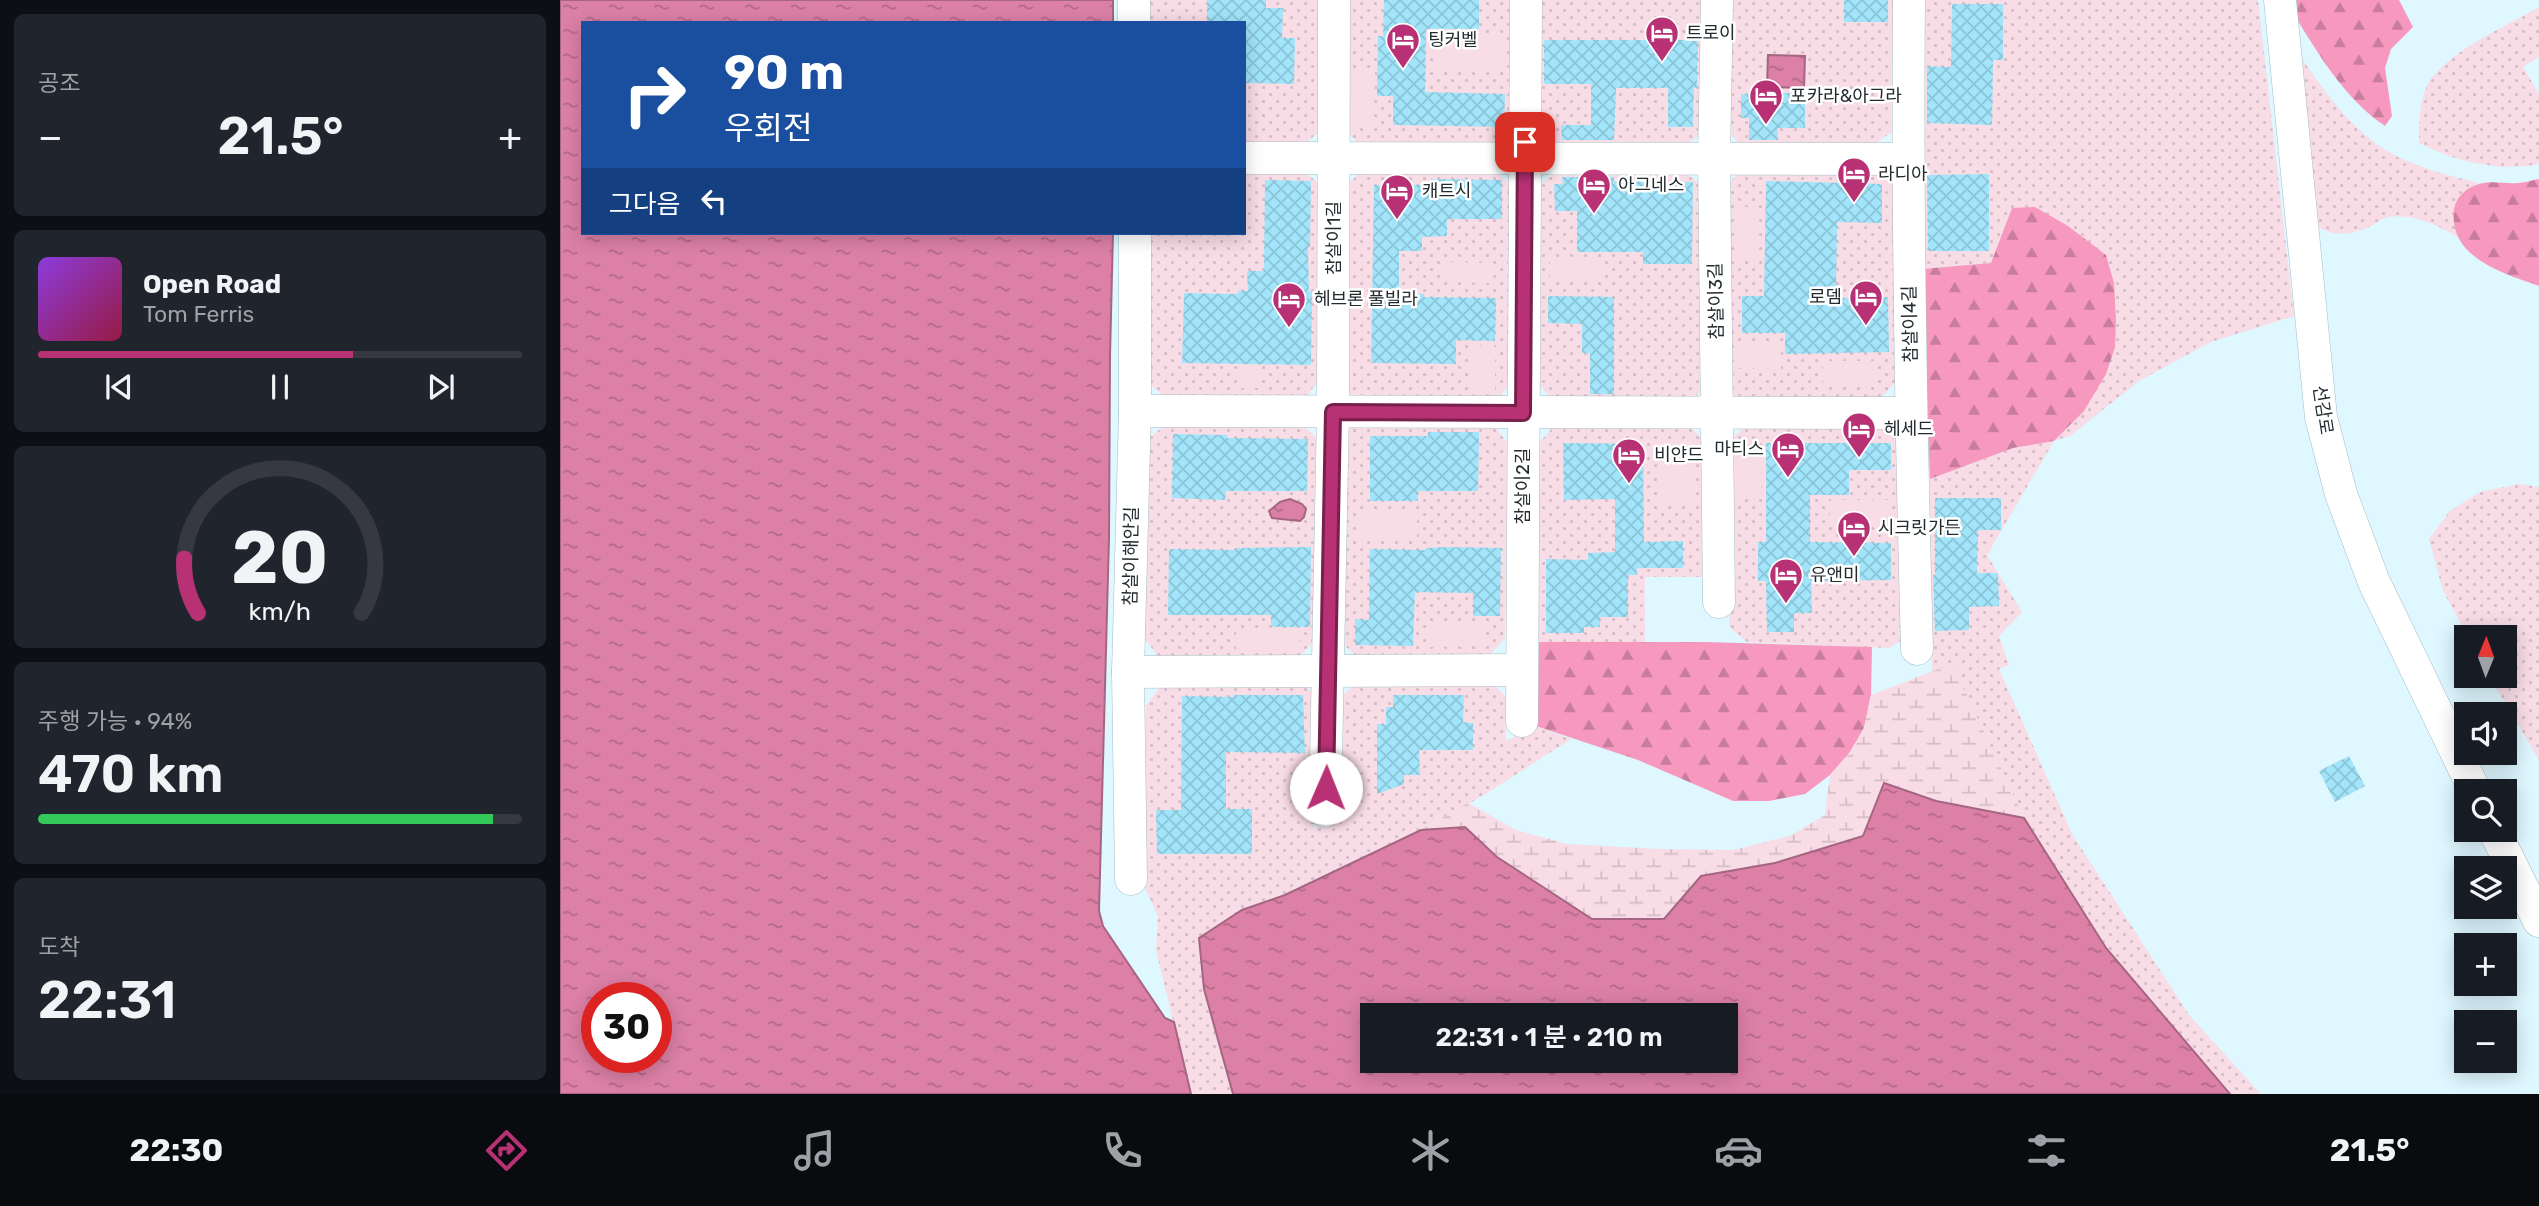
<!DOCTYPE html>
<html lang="ko">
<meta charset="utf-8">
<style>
body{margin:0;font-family:Rubik,"Noto Sans KR",sans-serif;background:#20242c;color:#f1f3f6;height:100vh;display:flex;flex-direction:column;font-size:26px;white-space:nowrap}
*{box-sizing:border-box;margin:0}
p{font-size:23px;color:#9ea1a6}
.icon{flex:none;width:38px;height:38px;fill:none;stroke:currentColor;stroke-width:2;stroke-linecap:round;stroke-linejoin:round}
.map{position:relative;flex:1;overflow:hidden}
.panel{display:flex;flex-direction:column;gap:14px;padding:14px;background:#0d0f14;width:560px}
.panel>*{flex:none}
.guide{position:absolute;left:21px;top:21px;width:665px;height:214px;border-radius:0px;box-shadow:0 4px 18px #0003;background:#1a4fa0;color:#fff;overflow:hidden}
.needle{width:46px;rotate:1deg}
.fabs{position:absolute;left:1894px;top:625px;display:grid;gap:14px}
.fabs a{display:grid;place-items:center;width:63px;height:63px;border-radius:0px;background:#171b24;box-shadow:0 4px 18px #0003;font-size:35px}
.speed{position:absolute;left:21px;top:982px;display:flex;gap:14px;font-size:35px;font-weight:700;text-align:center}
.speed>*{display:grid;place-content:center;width:91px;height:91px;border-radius:50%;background:#171b24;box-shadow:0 4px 18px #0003;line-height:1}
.speed .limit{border:10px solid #d22;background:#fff;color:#111}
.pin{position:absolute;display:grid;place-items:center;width:60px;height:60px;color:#fff;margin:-30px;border-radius:14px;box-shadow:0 4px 10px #0006}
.me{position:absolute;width:77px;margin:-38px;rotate:1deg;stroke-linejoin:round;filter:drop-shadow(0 0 5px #0008)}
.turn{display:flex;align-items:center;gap:24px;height:147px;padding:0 28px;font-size:32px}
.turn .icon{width:91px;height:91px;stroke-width:2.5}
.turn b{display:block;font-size:49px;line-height:60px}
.then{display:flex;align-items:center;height:66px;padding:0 28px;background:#0003;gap:14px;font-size:26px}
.big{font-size:52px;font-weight:600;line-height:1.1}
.panel .card{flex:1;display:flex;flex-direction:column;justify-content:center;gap:10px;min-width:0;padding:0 24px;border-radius:10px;background:#20242c}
.panel .dial{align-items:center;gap:0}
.dial svg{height:182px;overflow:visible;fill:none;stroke:#363941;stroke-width:7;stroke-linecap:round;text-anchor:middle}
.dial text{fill:#f1f3f6;stroke:none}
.song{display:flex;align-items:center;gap:21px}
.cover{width:84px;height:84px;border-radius:10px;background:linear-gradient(135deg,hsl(270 70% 55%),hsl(340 70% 35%))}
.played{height:7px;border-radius:4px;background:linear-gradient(90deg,#b73174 65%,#363941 65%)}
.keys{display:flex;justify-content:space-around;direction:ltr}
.heat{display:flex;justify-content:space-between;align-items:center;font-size:38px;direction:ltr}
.charge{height:10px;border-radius:5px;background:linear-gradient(90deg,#34c759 94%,#363941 0)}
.trip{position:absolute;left:800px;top:1003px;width:378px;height:70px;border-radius:0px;background:#171b24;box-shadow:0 4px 18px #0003;font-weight:600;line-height:70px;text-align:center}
.tabs{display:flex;height:112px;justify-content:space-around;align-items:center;background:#090b0e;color:#9ea1a6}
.tabs .icon{width:49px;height:49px}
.tabs .selected{color:#b73174}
.tabs b{font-size:32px;color:#f1f3f6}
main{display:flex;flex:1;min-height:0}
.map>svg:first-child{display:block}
.grass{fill:url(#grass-dots)}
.forest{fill:url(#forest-firs)}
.wetland{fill:url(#wetland-marsh)}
.pitch{fill:#f8dce6}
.water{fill:url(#water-ripples);stroke:#a46682;stroke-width:2;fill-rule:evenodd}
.building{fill:url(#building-cross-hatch)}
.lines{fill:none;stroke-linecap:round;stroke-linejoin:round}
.minor-casing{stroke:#a6bdc5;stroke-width:33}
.minor{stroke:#fff;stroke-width:32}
.route-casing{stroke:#77204b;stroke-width:18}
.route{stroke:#b73174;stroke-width:12}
.labels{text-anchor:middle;stroke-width:5;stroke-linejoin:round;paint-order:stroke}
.poi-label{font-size:18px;fill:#222b2e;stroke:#fff;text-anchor:start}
.street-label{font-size:18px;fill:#222b2e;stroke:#fff}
</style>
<main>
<section class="panel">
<div class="card"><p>공조</p>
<div class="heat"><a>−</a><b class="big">21.5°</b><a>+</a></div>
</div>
<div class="card">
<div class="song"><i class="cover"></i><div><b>Open Road</b><p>Tom Ferris</p></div></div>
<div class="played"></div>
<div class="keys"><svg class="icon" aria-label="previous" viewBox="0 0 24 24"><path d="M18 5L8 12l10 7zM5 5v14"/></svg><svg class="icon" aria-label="pause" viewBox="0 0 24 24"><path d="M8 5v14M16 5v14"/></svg><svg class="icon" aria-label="next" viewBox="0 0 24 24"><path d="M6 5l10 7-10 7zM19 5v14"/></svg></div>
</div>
<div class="card dial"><svg viewBox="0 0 100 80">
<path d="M14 69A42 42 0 1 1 86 69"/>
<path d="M14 69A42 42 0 0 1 8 45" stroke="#b73174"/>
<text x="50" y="56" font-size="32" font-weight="700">20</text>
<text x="50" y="72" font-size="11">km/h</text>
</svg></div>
<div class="card"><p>주행 가능 · 94%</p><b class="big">470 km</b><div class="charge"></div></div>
<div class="card"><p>도착</p><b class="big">22:31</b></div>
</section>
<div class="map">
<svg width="1979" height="1094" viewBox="0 0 1979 1094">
<defs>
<pattern id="grass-dots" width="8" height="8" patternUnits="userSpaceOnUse" patternTransform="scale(1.75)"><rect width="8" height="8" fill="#f8dce6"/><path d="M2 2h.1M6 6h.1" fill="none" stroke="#d4bdc6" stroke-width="1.8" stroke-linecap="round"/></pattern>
<pattern id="forest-firs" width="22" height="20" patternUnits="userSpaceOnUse" patternTransform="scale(1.75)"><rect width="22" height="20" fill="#f799bf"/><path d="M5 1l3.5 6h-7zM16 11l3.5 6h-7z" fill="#c87d9c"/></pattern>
<pattern id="wetland-marsh" width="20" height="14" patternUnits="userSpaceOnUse" patternTransform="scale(1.75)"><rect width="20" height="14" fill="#f8dce6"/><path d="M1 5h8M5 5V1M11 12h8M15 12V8" fill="none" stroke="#d4bdc6"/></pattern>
<pattern id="water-ripples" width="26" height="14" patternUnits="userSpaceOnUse" patternTransform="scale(1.75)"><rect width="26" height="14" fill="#dc80a6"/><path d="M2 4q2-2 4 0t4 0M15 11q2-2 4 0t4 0" fill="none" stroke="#b26988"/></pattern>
<pattern id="building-cross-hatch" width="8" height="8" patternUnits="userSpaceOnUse" patternTransform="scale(1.75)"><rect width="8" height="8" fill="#a2e5fa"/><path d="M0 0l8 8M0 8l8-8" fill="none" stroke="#8bc5d7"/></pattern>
</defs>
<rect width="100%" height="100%" fill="#dff7ff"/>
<g class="grass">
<path d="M588 0H761L760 131 739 149H684V23H588Z"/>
<path d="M786 0H953L949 131 938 143 800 146 785 129Z"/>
<path d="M979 0H1146L1142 134 1121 147 993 148 978 132Z"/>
<path d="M1168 0H1336L1332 132 1311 146 1183 148 1168 130Z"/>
<path d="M1360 0H1698L1734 316 1651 342 1579 381 1510 436 1494 441 1427 555 1462 612 1439 636 1449 665 1439 669 1512 834 1629 1015 1701 1094H1670L1546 948 1464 818 1395 672 1401 661 1372 672 1370 479 1453 448 1494 441 1452 208 1431 263 1362 269Z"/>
<path d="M1979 7V57L1963 67 1979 94V164C1936 172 1898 162 1859 143 1859 125 1859 101 1868 84 1886 52 1947 26 1979 7Z"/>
<path d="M1740 56C1768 97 1800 142 1847 161 1870 171 1895 177 1919 183L1905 191 1893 219 1898 237C1879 226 1853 213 1829 217 1823 218 1815 224 1809 227 1792 235 1772 237 1757 226Z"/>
<path d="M684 170H743L759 184 757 383 741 402 604 398 585 378 589 233H684Z"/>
<path d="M1124 171 1143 187 1148 383 1130 403 994 401 975 381 976 188 995 173Z"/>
<path d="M801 172 937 173 953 187 951 383 936 401 798 402 781 384 784 187Z"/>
<path d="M1180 172H1320L1336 186 1335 382 1319 401 1179 402 1166 384 1164 188Z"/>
<path d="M796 423 933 424 948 443 945 638 930 655 797 657 780 641 782 438Z"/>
<path d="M1128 424 1145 442V577H1085V642H979L977 445 994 426Z"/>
<path d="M1188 424 1328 425 1342 442 1346 638 1329 648 1187 642 1169 627 1170 440Z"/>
<path d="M603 427H745L759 440 756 639 739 657 598 656 584 638 586 440Z"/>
<path d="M1960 484 1979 487V760L1929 676H1944V637H1908L1883 591 1869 539 1890 511 1920 492Z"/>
<path d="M932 682 947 698 946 741 976 726 1011 739 924 795 861 830 725 895 682 910 644 989 673 1094H631L596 950 598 916 585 888 586 706 600 687 742 683 756 696 754 829 780 817 779 698 795 685Z"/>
</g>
<g class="forest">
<path d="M1729 0H1839L1853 27 1831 49 1825 68 1832 116 1825 126C1791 103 1768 69 1746 34 1740 24 1732 12 1729 0Z"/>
<path d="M1979 179V286C1943 273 1888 258 1894 209 1896 197 1907 187 1919 184 1931 180 1945 184 1957 183 1965 183 1972 180 1979 179Z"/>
<path d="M1475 207 1508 226 1546 255 1554 283 1556 321 1555 347 1546 374 1524 411 1494 441 1453 448 1370 479 1362 269 1431 263 1452 208Z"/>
<path d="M979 642H1145L1312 647 1311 695 1304 728 1290 752 1270 775 1245 794 1209 801H1173L1078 760 976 726Z"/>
</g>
<path class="wetland" d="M1402 660 1396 672 1464 818 1376 801 1324 783 1303 836 1215 863 1141 876 1104 919H1032L937 857 905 827 861 830 908 803 956 830 1008 844 1100 849 1173 850 1230 836 1265 815 1270 775 1290 752 1304 728 1311 695Z"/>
<g class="pitch">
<path d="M876 36H944L943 72H875Z"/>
<path d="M789 72H815L814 127H789Z"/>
<path d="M1176 207H1199V258L1175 257Z"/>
<path d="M1044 259 1045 282H990V260Z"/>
<path d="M882 262 934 263 933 283 881 282Z"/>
<path d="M679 333 702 334 700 388H678Z"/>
<path d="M1177 344H1221V369L1177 368Z"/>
<rect x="910" y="346" width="25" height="44"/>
<path d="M1263 361H1314V385L1263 386Z"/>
<path d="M1098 443H1134L1135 505 1099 504Z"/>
<path d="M1178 457H1202L1201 497H1178Z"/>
<rect x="1270" y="500" width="60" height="26"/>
<rect x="798" y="511" width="59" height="28"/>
<path d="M925 621V646L870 647V623Z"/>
<rect x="676" y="630" width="63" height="23"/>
</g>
<g class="water">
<path d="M0 0H553V23H23V233H553L550 356 549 538 539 911 543 926 605 1018 614 1022 631 1094H0ZM37 998H96V1057H37Z"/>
<path d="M1208 55 1245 56 1244 88 1207 87Z"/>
<path d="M730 499 742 504 746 509 744 517 740 521 712 518 709 511 720 502Z"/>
<path d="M1324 783 1376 801 1464 818 1546 948 1670 1094H673L644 989 639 938 682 910 725 895 861 830 905 827 937 857 1032 919H1104L1141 876 1215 863 1303 836ZM812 1015H1166V1060H812Z"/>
</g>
<g class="building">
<path d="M647 0H706V8H723L722 38H735L734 84 684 83V23H647Z"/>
<path d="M824 0H919V29H866L865 92 945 94 944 127 833 125V96H817L818 36H823Z"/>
<rect x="1284" y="0" width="44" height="22"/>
<path d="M1392 4H1443V60H1433L1432 125 1367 123V66L1391 67Z"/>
<path d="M984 40H1138L1137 88H1134L1133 127H1108V88H1056L1054 140H1002L1001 125H1031V84H984Z"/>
<path d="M1215 93H1245V128H1218V140H1189V118H1181V94Z"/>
<path d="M1429 174V251H1368L1367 175Z"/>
<path d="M1002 177H1054V181L1133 182 1132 264H1083V252H1017V211H995L994 184H1003Z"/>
<path d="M871 179 942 180V219H887V236L862 237V251H839V293L864 294V297L936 298 935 341 896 340V364L811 363 814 185H871Z"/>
<path d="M705 180 751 181 750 247H748L749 292H752L751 365 622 363 624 293 678 294V291H688L687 271H704Z"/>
<path d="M1206 181 1322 184V223L1277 222 1276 298 1328 297 1329 352 1225 354V333H1182V296H1204Z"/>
<path d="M988 296 1054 297V394H1030V353H1022V324L988 323Z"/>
<path d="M868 432H919L918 491H858V501H810V436H868Z"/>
<path d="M613 434 667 435V438L748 439 747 491H666L665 500 612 498Z"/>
<path d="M1003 443 1083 444 1084 542 1123 541V568H1077V575H1068V617H1040V627H1024V633H986V559L1028 560V553L1055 552V499L1004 500Z"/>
<path d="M1206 443H1331V470H1289V495H1250V542L1331 543V580L1251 581 1252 613H1234V632H1207L1206 581H1198V542H1206Z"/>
<path d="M1375 498H1441V530H1418L1417 573H1438L1439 606 1409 607V630L1375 631 1373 575H1375Z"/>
<path d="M751 547 750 627H711V615H608L609 549 675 550V548Z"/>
<path d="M886 547 941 548 940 616H913V593L855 592 853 646 795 645V619L809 620 810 549 866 550V548Z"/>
<path d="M674 695H743L745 753 666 752V809H692V854H597L596 810H621L622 696 674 697Z"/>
<path d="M833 695H904L903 722 913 723V750H859L860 775H844V784L817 794V724H826V707H833Z"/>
<path d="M1789 756 1805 786 1775 802 1759 771Z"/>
</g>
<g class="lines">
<g class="minor-casing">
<g id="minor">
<path d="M574 0V23"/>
<path d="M1157 0 1154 158 1159 602"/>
<path d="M1349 0C1347 216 1351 432 1357 649"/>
<path d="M1720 0 1761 417 1781 494 1814 582 1915 791"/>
<path d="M684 158 1347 159"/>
<path d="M575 411 1351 413"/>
<path d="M568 672 962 670"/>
<path d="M962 721 966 0"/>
<path d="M765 811 773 412 774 0"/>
<path d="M1934 830 1979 921"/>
<path d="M571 879 568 672 575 411V233"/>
</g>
</g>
<use href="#minor" class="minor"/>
</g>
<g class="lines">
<g class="route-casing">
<path id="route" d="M766 788 773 412 963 413 965 142"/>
</g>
<use href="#route" class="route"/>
</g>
<defs>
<g id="hotel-pin" transform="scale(1.75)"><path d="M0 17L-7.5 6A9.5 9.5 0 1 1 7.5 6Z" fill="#b73174" stroke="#fff"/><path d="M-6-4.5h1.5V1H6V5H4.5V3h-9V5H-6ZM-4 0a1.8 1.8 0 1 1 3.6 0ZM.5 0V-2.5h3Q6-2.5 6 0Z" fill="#fff"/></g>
</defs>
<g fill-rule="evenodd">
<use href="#hotel-pin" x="1102" y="33"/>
<use href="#hotel-pin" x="843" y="40"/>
<use href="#hotel-pin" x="1206" y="96"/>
<use href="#hotel-pin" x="1294" y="174"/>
<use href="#hotel-pin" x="1034" y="185"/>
<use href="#hotel-pin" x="837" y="191"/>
<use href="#hotel-pin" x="1306" y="297"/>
<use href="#hotel-pin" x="729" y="299"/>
<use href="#hotel-pin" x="1299" y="429"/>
<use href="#hotel-pin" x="1228" y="449"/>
<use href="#hotel-pin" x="1069" y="455"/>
<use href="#hotel-pin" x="1294" y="528"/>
<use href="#hotel-pin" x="1226" y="575"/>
</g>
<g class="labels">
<g class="poi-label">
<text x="1126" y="39">트로이</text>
<text x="868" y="46">팅커벨</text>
<text x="1230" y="102">포카라&amp;아그라</text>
<text x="1318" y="180">라디아</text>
<text x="1058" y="191">아그네스</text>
<text x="862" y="197">캐트시</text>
<text x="1282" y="303" text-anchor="end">로뎀</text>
<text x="754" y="305">헤브론 풀빌라</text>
<text x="1324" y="435">헤세드</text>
<text x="1204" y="455" text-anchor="end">마티스</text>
<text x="1094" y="461">비얀드</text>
<text x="1318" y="534">시크릿가든</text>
<text x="1250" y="581">유앤미</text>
</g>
<g class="street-label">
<text transform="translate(774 238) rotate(-90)" y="6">참살이1길</text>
<text transform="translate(1156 301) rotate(-91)" y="6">참살이3길</text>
<text transform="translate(1350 324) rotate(-91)" y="6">참살이4길</text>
<text transform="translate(1763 410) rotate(81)" y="6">선감로</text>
<text transform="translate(963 486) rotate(-90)" y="6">참살이2길</text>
<text transform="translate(571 556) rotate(-89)" y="6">참살이해안길</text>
</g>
</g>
</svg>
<div class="fabs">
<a><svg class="needle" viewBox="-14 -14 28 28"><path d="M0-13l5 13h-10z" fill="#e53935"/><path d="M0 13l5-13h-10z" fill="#9ea1a6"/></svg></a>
<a><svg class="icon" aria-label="sound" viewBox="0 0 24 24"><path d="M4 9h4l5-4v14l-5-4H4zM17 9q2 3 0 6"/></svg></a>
<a><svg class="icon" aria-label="search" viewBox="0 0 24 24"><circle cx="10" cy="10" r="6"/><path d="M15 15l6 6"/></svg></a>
<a><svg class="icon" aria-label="layers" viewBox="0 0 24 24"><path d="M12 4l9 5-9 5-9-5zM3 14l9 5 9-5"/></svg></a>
<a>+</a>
<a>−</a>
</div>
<div class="speed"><div class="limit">30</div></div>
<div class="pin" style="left:965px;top:142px;background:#d93025"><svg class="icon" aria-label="arrive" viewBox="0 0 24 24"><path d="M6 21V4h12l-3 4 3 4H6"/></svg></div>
<svg class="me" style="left:766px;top:788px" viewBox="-20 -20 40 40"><circle r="19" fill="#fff"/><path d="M0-13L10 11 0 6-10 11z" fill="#b73174"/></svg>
<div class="trip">22:31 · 1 분 · 210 m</div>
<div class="guide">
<div class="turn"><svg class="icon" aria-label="right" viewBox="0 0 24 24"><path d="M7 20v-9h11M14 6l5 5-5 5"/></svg><div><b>90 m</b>우회전</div></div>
<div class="then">그다음<svg class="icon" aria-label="left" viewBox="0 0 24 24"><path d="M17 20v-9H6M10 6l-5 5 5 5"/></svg></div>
</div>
</div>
</main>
<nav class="tabs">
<b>22:30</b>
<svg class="icon selected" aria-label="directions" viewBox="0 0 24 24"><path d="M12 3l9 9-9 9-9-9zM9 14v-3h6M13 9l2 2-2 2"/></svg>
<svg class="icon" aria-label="music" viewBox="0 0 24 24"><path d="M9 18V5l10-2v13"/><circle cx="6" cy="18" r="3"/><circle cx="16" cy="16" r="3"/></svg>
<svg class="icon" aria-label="phone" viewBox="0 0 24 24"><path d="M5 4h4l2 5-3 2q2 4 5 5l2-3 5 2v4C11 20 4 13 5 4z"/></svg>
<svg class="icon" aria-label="climate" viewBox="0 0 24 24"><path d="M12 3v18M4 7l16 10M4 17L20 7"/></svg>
<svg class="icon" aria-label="car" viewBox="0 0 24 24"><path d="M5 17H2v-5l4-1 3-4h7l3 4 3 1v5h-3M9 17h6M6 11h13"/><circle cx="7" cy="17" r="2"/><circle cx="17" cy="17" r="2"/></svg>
<svg class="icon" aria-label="filters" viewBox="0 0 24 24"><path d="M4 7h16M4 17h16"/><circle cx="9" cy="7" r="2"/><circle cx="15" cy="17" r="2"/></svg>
<b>21.5°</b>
</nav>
